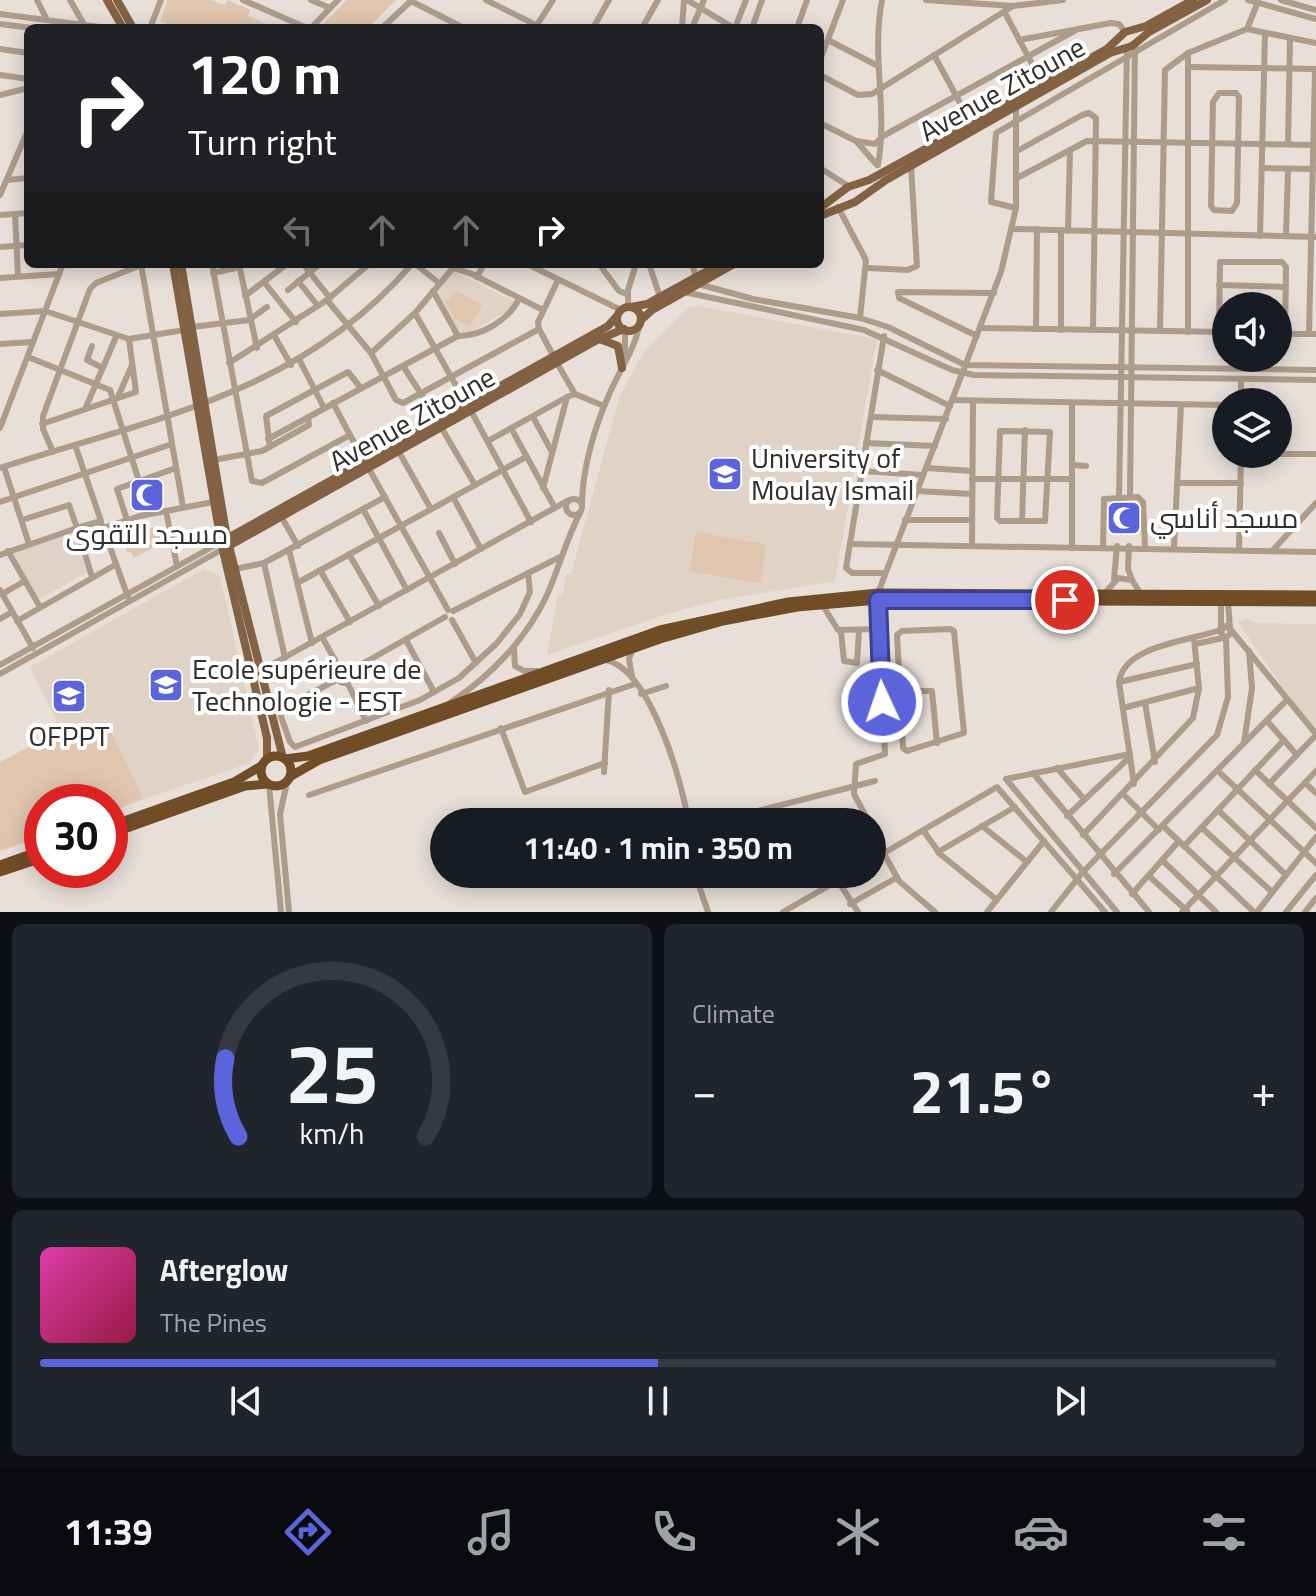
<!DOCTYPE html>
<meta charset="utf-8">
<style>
body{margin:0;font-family:Georgia,Cairo,serif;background:#20242c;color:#f1f3f6;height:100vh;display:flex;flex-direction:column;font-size:30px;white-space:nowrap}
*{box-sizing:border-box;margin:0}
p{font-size:26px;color:#9ea1a6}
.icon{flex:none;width:44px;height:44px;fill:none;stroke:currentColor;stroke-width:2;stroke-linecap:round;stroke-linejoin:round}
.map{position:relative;height:912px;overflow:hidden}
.sheet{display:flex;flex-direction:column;gap:12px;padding:12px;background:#0d0f14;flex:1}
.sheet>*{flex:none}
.top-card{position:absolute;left:24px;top:24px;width:800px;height:244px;border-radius:12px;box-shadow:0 4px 20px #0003;background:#202124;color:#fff;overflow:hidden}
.buttons{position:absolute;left:1212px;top:292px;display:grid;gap:16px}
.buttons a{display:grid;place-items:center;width:80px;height:80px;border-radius:50%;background:#171b24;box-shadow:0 4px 20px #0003;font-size:40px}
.speed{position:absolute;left:24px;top:784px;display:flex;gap:16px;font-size:40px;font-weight:700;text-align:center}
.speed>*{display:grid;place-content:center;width:104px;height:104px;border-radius:50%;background:#171b24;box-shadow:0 4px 20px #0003;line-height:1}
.speed .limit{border:12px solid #d22;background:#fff;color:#111}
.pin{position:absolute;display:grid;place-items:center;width:68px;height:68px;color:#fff;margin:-34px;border:4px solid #fff;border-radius:50%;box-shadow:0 2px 8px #0007}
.me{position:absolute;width:88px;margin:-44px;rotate:357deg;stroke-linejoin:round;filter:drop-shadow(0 0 6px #0008)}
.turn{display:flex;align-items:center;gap:28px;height:168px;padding:0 32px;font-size:36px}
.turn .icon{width:104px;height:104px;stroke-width:2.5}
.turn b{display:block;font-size:56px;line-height:68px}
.lanes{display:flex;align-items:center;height:76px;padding:0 32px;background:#0003;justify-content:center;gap:40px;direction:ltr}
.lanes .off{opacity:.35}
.big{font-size:60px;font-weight:700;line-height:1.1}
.sheet .widget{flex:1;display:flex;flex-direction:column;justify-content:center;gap:12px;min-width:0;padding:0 28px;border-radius:12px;background:#20242c}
.sheet .dial{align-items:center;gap:0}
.dial svg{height:208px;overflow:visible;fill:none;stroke:#363941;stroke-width:7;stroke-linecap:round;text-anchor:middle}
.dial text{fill:#f1f3f6;stroke:none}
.song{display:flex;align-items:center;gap:24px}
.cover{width:96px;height:96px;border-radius:12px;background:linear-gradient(135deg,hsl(320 70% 55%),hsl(340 70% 35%))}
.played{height:8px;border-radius:4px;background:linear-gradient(90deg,#5b64db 50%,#363941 50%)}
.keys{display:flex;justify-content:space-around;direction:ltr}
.heat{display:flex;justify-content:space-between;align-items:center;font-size:44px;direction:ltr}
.sheet .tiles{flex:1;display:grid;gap:12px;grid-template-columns:1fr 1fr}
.widget:last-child{grid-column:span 2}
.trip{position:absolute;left:430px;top:808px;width:456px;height:80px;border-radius:40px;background:#171b24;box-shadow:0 4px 20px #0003;font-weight:700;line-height:80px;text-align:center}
.dock{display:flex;height:128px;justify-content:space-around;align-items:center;background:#090b0e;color:#9ea1a6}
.dock .icon{width:56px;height:56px}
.dock .on{color:#5b64db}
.dock b{font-size:36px;color:#f1f3f6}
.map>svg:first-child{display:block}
.built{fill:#e0d3c6}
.green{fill:#e0c6ae}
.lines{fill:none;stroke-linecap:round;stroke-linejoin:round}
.minor{stroke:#ae9c8b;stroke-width:6}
.major{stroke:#826242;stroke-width:8}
.highway{stroke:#714d27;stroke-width:9}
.route-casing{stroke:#3b418e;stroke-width:20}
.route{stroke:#5b64db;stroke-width:14}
.labels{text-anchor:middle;stroke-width:8;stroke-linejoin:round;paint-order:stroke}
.street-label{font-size:28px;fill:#322f2c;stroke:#fff}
.poi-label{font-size:28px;fill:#322f2c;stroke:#fff;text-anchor:start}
</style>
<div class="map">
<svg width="1316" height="912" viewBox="0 0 1316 912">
<rect width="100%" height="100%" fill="#e7dfd8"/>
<g class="built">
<path d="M453 271 514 301 509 310 467 334 457 329 437 291Z"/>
<path d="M697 306 877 339 835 581 719 600 667 614 547 655 558 595H562L567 574H571L619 398 643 353 687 308Z"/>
<path d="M74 532 87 572 39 599 13 553Z"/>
<path d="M204 569 220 576 259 749 250 763 144 799 108 726 68 745 30 667Z"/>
<path d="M1247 618 1254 623 1316 624V728L1289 697 1238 622Z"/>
</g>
<g class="green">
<path d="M168 0H211L224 5 228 0 250 10 248 16 276 28H174L160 21Z"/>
<path d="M347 0H396L368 28H319Z"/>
<path d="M456 291 482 305 470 326 455 319 446 302Z"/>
<path d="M161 525 163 543 134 558 131 552H127L122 537Z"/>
<path d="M696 532 767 544 760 583 689 571Z"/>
<path d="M108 726 144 799 110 812V802H42V836L0 851V762L61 730 68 744Z"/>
</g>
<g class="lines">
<g class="minor">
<path d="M37 0 47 20"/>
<path d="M70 0 86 28"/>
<path d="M243 0 307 28"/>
<path d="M311 0 330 8"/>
<path d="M486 0 542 28"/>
<path d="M687 0 734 28"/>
<path d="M926 0 1013 6 1063 0"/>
<path d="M1248 0 1316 19"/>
<path d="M1281 0 1316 10"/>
<path d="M411 1 464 28"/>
<path d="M1005 13 1039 77"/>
<path d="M0 14 107 28"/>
<path d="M0 24 32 28"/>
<path d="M537 25 553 0"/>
<path d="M150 28 161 0"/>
<path d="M311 28 338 0"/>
<path d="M382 28 412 0"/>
<path d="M593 28 609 0"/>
<path d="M642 28 658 0"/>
<path d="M682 28 684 0"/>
<path d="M692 28 704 0"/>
<path d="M735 28 746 0"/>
<path d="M752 28 762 0"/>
<path d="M797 28 807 0"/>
<path d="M1247 29 1316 43"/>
<path d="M828 40 878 66"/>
<path d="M1019 40 1111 23 1119 24 1125 32"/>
<path d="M0 49 28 53"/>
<path d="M1188 53V332"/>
<path d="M934 55 971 123"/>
<path d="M820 60 843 0"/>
<path d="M1188 67 1316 69"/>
<path d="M0 75 28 79"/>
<path d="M820 75 858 95 872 94 1013 6"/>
<path d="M1219 93H1236L1239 97 1237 203 1232 211 1214 210 1211 206 1213 102Z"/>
<path d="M0 95 28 88"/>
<path d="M820 123 856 141 877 165"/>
<path d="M856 141 875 144 883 136 1076 30"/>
<path d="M1288 144 1290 39"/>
<path d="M1019 150 1082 115 1089 113 1096 118 1093 330"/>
<path d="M878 165C888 107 871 58 882 0"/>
<path d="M820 168 850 187"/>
<path d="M1262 168 1314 169"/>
<path d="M1019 177 1087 141 1316 145"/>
<path d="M7 180 28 178"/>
<path d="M0 195 28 130"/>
<path d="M838 207 866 260 860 318"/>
<path d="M1016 208 991 202 996 133 1225 0"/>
<path d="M15 214 18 276"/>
<path d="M0 215 28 213"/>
<path d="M1013 229 1316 237"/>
<path d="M1068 231 1070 150"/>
<path d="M1260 236 1265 34"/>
<path d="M1286 236 1288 169"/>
<path d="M0 247 28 245"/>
<path d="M141 264 183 507"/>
<path d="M212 264 252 481 262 483 350 435 448 610"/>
<path d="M239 264 257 348"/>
<path d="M303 264 330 298"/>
<path d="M415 264 439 283"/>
<path d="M527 264 621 310"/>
<path d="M599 264 619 291 627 294"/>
<path d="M649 264 660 297"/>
<path d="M692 264 696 277"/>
<path d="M868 268 908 270 917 266 911 166"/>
<path d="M213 273 240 267"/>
<path d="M477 277 484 264"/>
<path d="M0 278 59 274"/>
<path d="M298 281 318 306"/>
<path d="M264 282 296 322"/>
<path d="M698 284 753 299 860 318 888 327 965 365 1316 370"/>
<path d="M1219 285 1286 287"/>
<path d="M288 290 320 264"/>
<path d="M433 291 458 336"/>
<path d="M684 292 864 330 952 370 974 375 1316 380"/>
<path d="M245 296 287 264"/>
<path d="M327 300 371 353 396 400 403 403 539 329 538 322 558 280"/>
<path d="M628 307V290L636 264"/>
<path d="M415 313 467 405"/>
<path d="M0 314 45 311 129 339 184 330"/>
<path d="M192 327 249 320 267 307"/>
<path d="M980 328 1226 332"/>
<path d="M539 329 554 357"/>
<path d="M1036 329 1037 229"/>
<path d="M1061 330V231"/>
<path d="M1160 331 1165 70 1188 53 1247 29 1258 2"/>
<path d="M1219 332 1220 262H1282L1286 267 1285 334"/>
<path d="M1278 334H1316"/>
<path d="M1309 334 1315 69"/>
<path d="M884 336 846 568 852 573H885"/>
<path d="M977 336 899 298 898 292 994 293"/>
<path d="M275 337 291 365"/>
<path d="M0 344 33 342"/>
<path d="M92 346 87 360 103 368"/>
<path d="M371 353 415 313 453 268 472 274 543 310"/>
<path d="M28 357 110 390 139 481"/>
<path d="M625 359V330"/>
<path d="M300 361 324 408"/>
<path d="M229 363 327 300 369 264"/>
<path d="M557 363 575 394 604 406"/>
<path d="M403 366 438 420"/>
<path d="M877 370 950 406"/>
<path d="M1241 379V402"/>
<path d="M118 397 132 365"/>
<path d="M952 400 1226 405"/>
<path d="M333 403 350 435"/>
<path d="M86 407 116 337"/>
<path d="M471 411 531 522"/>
<path d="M533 417 552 452"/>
<path d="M871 417 946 419"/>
<path d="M42 424 136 392 129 339"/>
<path d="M441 427 475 485"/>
<path d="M0 428 63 264"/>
<path d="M511 428 555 508"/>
<path d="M1000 431 1050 432 1045 521H1000L997 518Z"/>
<path d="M268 439 458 336C483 336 508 320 519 299"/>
<path d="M488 441 567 397"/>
<path d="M866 443 935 446"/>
<path d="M270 447 266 416 348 372 361 388"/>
<path d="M53 452 43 429V416L90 289 96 283 141 265"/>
<path d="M399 452 431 509"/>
<path d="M1278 454H1316"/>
<path d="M214 460 262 451 309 425 308 417"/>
<path d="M1072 465 1086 466"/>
<path d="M4 467 29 544"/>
<path d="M0 468C155 418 301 393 412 264"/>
<path d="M926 468 972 471"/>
<path d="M862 471 923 475"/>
<path d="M972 479H1072"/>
<path d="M1178 483H1241"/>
<path d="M543 488 567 397 575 394"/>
<path d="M917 491 972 494"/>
<path d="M453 497 481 549"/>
<path d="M1119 497 1127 47"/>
<path d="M1130 497 1135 43"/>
<circle cx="574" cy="507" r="8"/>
<path d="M0 502 172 444"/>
<path d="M582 505C582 470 594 429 608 397 618 372 635 350 640 323"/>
<path d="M363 509 407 590"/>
<path d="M166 511 177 566"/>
<path d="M281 516 298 546"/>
<path d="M22 520 69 505 77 528 101 521 75 445"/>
<path d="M127 520 117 489 176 468"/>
<path d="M905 520H972"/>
<path d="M1022 521 1025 430"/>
<path d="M102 525 128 597"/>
<path d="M103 528 140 516 213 502"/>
<path d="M439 533 455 564"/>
<path d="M850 544 1316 552"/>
<path d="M972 544 973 402"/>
<path d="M1103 546 1104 499 1138 497 1143 502 1145 547"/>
<path d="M1129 546 1128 569 1132 580"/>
<path d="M1174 547 1181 405"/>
<path d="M1072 548V403"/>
<path d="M289 550 312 643"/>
<path d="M1239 550 1241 454"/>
<path d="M1273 550 1316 503"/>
<path d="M8 551 40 607"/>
<path d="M349 554 379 606"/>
<path d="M0 555 77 528 92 577"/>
<path d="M264 563 285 658"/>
<path d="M235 569 264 563 385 497"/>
<path d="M320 570 350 622"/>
<path d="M1114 579 1117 546"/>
<path d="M299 582 526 457"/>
<path d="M0 590 33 648"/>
<path d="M878 593 1001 272 1016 208V107"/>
<path d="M1105 593 1118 578 1132 580 1140 593"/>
<path d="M2 594 25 581"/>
<path d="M1221 601V628"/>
<path d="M1228 601 1230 628"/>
<path d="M822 604 838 630 879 629"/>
<path d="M453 611 560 557"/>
<path d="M0 619 12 612"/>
<path d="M452 620 476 663"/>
<path d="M17 621 115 565"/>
<path d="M950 629 954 631 964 733 907 751 903 748 897 635 902 631Z"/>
<path d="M1231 630 1316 734"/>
<path d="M841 632 844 661 857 663 859 631"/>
<path d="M322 637 341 671"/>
<path d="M406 640 434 692"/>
<path d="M1195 644 1223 638"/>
<path d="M514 649 515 666 524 671H537"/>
<path d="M606 660C650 669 683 783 688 822"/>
<path d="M0 665 221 542"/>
<circle cx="344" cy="677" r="6"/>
<path d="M260 671 569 500"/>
<path d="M880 671 857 676 861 731 883 734"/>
<path d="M348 672 445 617"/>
<path d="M0 674 223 549"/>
<path d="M632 677 629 659 633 649"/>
<path d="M347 682 366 721"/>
<path d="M1119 682 1197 664"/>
<path d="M900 691H932L937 743"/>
<path d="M641 694 666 686"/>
<path d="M451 702C491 676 527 638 547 595 559 568 566 540 580 513"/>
<path d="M1145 703 1155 762"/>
<path d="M1123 708 1199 688"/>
<path d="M278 711 338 679"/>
<path d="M279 711 290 742 295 747 420 700 459 678 497 643 520 614 530 592 528 573"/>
<path d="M1267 721 1297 755"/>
<path d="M501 728 525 792 605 763"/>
<path d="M1244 743 1252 688 1249 651"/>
<path d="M1057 768 1084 799"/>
<path d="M1255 770 1316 828"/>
<path d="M604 772 609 690"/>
<path d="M1219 772 1316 863"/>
<path d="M1033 773 1149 912"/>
<path d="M287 782 280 814 289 912"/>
<path d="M1305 783 1316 793"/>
<path d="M1134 784 1119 682C1124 645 1190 641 1220 630"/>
<path d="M1269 784 1316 735"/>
<path d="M269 785 281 912"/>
<path d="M309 795 635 684"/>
<path d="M1124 795 1159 830"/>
<path d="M1218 810 1286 875"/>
<path d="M1067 816 1130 757"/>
<path d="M687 817 726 819 875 781"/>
<path d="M768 822 774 821"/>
<path d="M869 822 854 794 856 764 885 754 878 600"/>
<path d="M982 826 1027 862"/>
<path d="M1163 826 1254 912"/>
<path d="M1202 828 1272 892"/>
<path d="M923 830 940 854 997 900"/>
<path d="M872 832 899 881 935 912"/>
<path d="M1083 835 1193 718 1199 688 1194 639"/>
<path d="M1184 846 1284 740"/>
<path d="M938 852 1015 807"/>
<path d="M872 860 997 787 1105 912"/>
<path d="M1162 860 1216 912"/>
<path d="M695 874 708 912"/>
<path d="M1114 874 1287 700"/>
<path d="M1149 876 1187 911"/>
<path d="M838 881 858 912"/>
<path d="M1132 894 1179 841"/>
<path d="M850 904 896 878"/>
<path d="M783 912 849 874"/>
<path d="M987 912 1044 841"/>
<path d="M1051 912 1082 873 1217 735 1228 697 1226 638 1220 632 1226 626 1232 632 1226 638"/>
<path d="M1117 912 1006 779 1130 754"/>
<path d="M1182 912 1316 771"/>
<path d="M1257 912 1316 837"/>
<path d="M1286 912 1316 875"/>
<path d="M1305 912 1316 898"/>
</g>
<g class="major">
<path d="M107 0 123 28"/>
<path d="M117 0 133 28"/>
<path d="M820 208 848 187 869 180 1107 49 1125 32 1146 26 1193 0"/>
<path d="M820 216 855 202 886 180 1110 53 1132 46 1149 32 1207 0"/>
<path d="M173 264 221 542 267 738V759"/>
<path d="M181 264 227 538 283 758"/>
<path d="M631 307 647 304 720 264"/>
<circle cx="629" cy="319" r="12"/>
<path d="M641 320 652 310 734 264"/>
<path d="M602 340 618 346 622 368"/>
<path d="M226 539 608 326 617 316"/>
<path d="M227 547 597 340 624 329"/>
</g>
<g class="highway">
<circle cx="276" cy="771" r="15"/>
<path d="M285 759 308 756 660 630 788 602 878 593 1316 595"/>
<path d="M291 776 319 760 660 639 723 621 797 607 878 600 1316 602"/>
<path d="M110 826 234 782 261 766"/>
<path d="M110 834 245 786 267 784"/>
<path d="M0 865 42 850"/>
<path d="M0 872 42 858"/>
</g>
</g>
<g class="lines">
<g class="route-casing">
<path id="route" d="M882 702 878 600H1065"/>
</g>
<use href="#route" class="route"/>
</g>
<defs>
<g id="university-square" transform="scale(1.8)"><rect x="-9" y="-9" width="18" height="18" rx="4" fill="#5b64db" stroke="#fff"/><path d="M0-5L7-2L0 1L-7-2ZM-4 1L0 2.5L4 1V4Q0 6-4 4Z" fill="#fff"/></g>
<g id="mosque-square" transform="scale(1.8)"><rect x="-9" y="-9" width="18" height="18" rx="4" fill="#5b64db" stroke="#fff"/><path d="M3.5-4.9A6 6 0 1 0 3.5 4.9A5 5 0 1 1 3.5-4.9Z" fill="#fff"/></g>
</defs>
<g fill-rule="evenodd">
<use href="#university-square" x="725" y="474"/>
<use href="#mosque-square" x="147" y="495"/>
<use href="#mosque-square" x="1124" y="518"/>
<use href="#university-square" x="166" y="685"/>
<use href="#university-square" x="69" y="696"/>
</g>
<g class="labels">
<g class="street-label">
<text transform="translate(1002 89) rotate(-29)" y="10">Avenue Zitoune</text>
<text transform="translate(412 419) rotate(-29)" y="10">Avenue Zitoune</text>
</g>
<g class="poi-label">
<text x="751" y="468">University of<tspan x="751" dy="32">Moulay Ismail</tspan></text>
<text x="1150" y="528">مسجد أناسي</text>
<text x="147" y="544" text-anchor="middle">مسجد التقوى</text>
<text x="192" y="679">Ecole supérieure de<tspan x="192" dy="32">Technologie - EST</tspan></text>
<text x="69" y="746" text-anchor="middle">OFPPT</text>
</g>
</g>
</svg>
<div class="buttons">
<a><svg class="icon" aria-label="sound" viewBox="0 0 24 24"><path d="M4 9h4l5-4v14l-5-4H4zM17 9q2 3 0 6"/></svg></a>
<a><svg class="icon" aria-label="layers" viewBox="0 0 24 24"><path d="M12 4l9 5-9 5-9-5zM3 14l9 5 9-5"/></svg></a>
</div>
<div class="speed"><div class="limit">30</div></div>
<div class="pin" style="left:1065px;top:600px;background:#d93025"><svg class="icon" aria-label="arrive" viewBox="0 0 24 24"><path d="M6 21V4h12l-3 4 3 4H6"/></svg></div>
<svg class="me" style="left:882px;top:702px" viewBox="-20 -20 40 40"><circle r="17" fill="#5b64db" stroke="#fff" stroke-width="3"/><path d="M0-11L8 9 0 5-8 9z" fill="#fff"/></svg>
<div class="trip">11:40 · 1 min · 350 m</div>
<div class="top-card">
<div class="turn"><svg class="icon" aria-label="right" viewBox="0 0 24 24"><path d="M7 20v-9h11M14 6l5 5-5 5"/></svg><div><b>120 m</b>Turn right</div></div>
<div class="lanes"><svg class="icon off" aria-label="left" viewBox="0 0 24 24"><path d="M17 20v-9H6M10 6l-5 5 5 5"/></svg><svg class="icon off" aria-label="ahead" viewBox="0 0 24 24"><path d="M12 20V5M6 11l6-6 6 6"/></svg><svg class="icon off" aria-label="ahead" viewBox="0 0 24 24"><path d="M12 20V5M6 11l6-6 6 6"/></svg><svg class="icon" aria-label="right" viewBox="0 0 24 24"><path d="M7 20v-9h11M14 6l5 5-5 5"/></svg></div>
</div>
</div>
<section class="sheet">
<div class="tiles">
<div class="widget dial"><svg viewBox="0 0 100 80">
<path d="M14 69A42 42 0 1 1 86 69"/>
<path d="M14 69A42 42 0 0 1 9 39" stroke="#5b64db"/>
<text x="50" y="56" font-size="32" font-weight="700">25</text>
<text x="50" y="72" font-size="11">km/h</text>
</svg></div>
<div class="widget"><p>Climate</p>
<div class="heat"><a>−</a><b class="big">21.5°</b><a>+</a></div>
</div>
<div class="widget">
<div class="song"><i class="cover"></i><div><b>Afterglow</b><p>The Pines</p></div></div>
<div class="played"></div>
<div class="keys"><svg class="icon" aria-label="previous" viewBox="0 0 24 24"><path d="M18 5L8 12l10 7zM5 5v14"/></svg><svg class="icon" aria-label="pause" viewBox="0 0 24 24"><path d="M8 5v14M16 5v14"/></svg><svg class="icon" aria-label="next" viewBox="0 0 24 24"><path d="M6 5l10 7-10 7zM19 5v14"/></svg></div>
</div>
</div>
</section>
<nav class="dock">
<b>11:39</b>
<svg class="icon on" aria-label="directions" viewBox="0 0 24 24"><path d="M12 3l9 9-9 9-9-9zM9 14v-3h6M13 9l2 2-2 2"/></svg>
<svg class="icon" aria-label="music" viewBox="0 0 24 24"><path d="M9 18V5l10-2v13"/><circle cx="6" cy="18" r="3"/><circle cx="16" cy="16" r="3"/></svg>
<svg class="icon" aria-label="phone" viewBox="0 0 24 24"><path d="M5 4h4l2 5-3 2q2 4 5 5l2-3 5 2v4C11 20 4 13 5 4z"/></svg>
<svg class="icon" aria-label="climate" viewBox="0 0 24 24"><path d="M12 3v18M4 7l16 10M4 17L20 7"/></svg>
<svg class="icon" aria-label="car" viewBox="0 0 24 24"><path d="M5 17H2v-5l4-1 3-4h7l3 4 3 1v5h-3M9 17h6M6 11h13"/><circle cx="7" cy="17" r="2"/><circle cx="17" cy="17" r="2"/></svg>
<svg class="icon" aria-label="filters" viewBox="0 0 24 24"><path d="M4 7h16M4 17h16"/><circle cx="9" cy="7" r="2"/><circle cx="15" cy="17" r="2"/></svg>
</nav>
